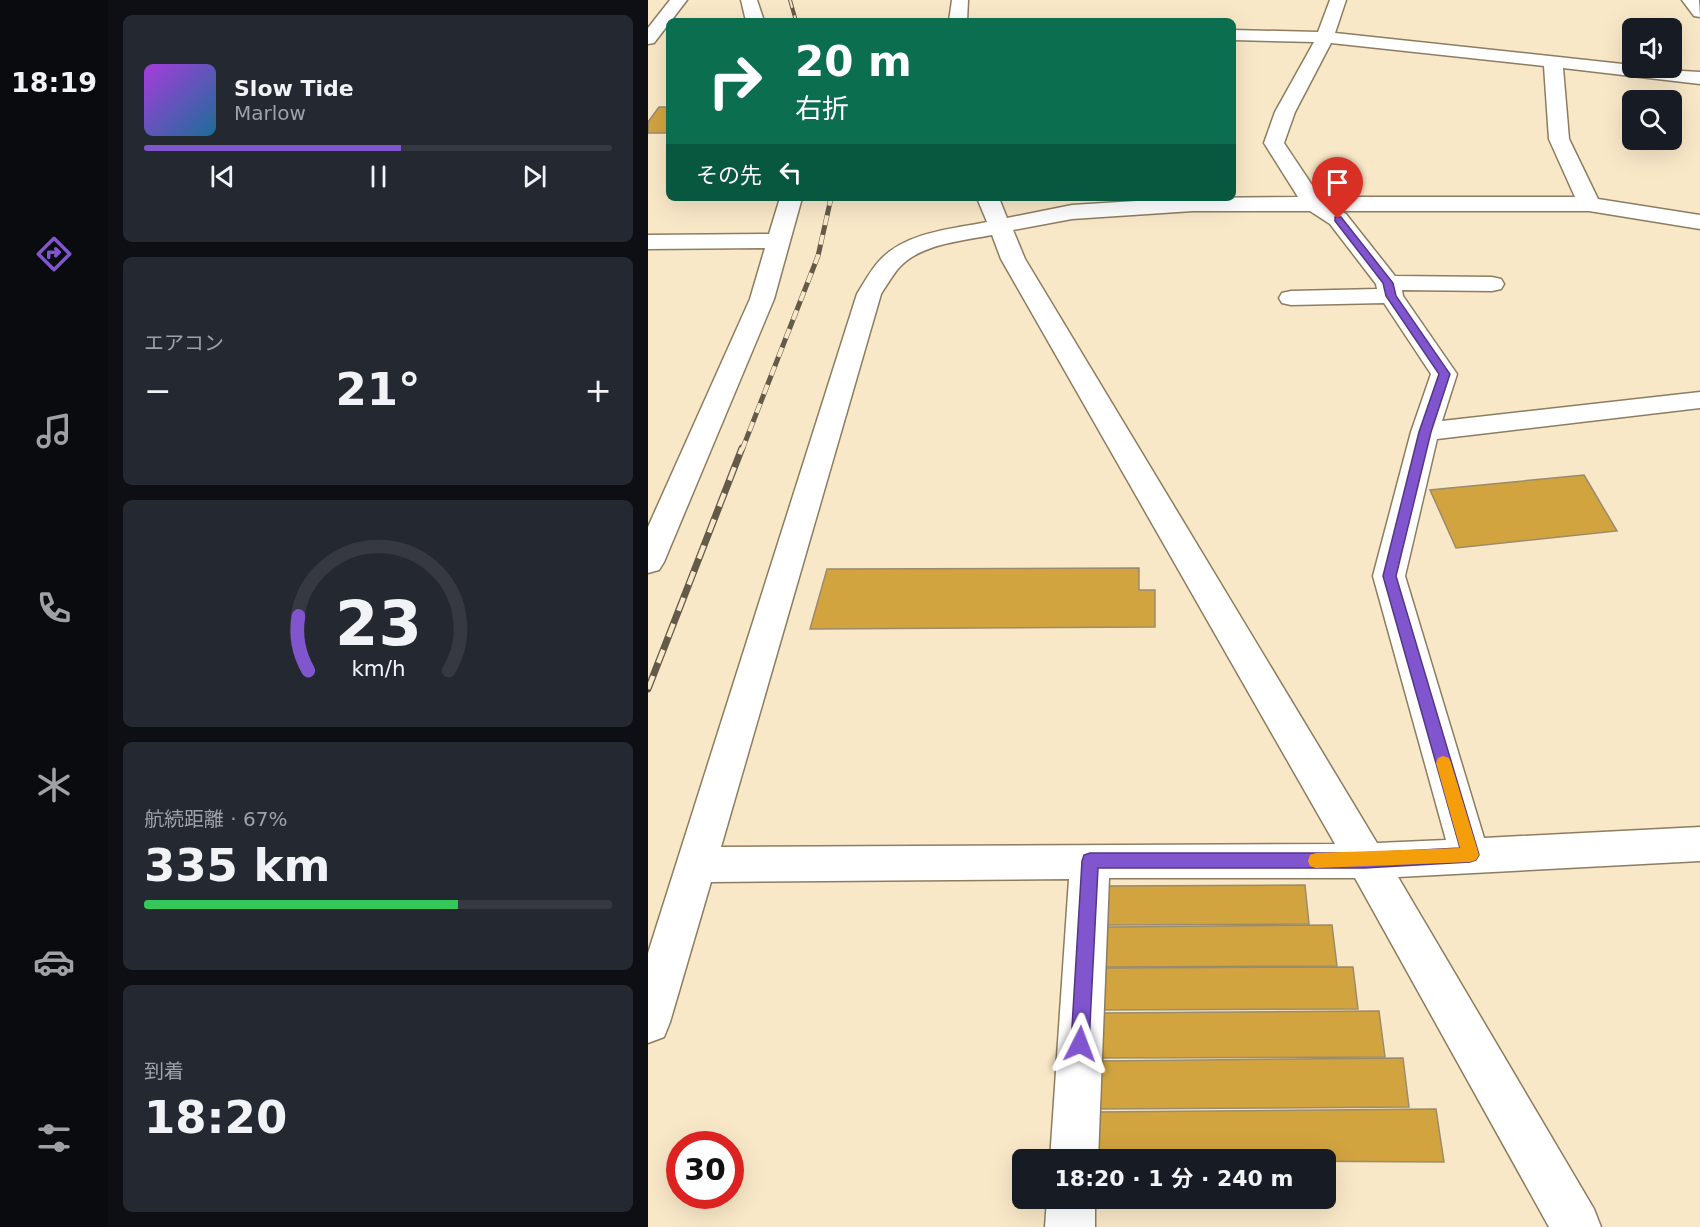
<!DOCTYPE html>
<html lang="ja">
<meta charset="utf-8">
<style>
body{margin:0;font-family:"DejaVu Sans","Noto Sans JP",sans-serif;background:#242831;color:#f1f3f6;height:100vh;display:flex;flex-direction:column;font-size:22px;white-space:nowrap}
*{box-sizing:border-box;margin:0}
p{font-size:20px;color:#9ea1a6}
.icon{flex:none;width:33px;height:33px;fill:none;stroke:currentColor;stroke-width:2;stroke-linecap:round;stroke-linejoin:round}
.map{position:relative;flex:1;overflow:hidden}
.panel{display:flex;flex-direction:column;gap:15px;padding:15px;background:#0d0f14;width:540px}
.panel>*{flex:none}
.guide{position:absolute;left:18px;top:18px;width:570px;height:183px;border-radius:9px;box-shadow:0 6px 24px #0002;background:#0b6e4f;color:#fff;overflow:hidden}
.tools{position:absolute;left:974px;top:18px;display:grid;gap:12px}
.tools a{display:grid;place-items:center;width:60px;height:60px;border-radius:9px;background:#171b24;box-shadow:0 6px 24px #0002;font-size:30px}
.speed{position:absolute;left:18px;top:1131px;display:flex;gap:12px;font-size:30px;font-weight:700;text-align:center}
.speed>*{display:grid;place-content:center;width:78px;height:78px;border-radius:50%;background:#171b24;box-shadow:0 6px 24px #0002;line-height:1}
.speed .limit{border:9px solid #d22;background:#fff;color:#111}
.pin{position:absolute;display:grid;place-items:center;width:51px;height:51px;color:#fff;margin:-62px -26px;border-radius:50% 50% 50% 0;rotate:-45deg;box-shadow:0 0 6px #0007}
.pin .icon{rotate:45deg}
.me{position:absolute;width:66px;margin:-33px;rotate:3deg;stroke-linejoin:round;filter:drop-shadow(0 0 4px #0008)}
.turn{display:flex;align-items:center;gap:21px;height:126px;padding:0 30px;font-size:27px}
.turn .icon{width:78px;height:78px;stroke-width:2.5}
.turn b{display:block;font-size:42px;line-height:51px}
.then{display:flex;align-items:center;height:57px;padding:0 30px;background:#0003;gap:12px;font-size:22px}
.big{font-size:45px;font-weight:700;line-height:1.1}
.panel .tile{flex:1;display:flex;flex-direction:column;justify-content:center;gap:9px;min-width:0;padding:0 21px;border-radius:9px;background:#242831}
.panel .dial{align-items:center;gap:0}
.dial svg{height:156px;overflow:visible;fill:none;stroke:#363941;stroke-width:7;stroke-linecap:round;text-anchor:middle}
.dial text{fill:#f1f3f6;stroke:none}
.song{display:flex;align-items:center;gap:18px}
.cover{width:72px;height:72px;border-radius:9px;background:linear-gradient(135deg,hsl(280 70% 55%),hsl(200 70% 35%))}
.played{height:6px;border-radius:3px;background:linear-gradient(90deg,#8055ce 55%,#363941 55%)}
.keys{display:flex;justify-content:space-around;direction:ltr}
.heat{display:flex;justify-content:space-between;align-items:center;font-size:33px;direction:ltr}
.charge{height:9px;border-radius:4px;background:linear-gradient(90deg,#34c759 67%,#363941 0)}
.trip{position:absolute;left:364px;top:1149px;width:324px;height:60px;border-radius:9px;background:#171b24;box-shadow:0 6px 24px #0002;font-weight:700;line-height:60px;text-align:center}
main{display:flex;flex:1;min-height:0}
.tab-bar{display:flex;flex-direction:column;width:108px;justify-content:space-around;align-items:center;background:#090b0e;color:#9ea1a6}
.tab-bar .icon{width:42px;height:42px}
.tab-bar .on{color:#8055ce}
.tab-bar b{font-size:27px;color:#f1f3f6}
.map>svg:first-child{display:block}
.building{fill:#d1a440;stroke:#9a8b6d;stroke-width:1.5}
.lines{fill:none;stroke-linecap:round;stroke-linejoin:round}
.minor-casing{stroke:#8c7d60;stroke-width:3}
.minor{fill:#fff;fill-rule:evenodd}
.rail-far2-casing{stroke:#635a4a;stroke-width:4}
.rail-far1-casing{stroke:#635a4a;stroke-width:5}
.rail-casing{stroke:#635a4a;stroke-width:7}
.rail-far2{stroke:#f9e8c8;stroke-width:2;stroke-dasharray:8;stroke-linecap:butt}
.rail-far1{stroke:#f9e8c8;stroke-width:4;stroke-dasharray:10;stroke-linecap:butt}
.rail{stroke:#f9e8c8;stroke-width:4.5;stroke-dasharray:14;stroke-linecap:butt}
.route{fill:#8055ce;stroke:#533786;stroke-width:1.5}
.slow{fill:#f59e0b}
</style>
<main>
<nav class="tab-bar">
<b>18:19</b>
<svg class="icon on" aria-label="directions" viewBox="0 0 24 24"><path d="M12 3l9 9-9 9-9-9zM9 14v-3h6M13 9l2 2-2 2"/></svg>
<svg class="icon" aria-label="music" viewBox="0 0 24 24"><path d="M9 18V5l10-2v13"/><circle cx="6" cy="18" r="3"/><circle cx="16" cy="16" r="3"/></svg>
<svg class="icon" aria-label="phone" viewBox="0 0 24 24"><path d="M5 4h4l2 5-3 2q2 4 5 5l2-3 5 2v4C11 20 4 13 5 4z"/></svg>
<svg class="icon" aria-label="climate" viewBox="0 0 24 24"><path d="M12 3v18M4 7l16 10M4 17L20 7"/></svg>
<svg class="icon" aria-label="car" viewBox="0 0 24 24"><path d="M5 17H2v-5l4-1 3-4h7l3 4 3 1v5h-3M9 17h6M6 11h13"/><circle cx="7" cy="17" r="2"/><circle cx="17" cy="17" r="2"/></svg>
<svg class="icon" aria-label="filters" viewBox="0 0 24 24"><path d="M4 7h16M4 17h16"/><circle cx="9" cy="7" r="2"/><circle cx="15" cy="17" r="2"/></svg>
</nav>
<section class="panel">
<div class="tile">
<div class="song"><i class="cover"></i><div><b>Slow Tide</b><p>Marlow</p></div></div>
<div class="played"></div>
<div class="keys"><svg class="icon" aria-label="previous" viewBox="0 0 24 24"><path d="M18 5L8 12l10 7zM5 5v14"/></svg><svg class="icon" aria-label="pause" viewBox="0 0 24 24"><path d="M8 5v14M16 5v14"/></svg><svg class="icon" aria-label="next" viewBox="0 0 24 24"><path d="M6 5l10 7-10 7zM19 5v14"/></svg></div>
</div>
<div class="tile"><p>エアコン</p>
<div class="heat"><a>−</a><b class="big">21°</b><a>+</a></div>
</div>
<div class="tile dial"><svg viewBox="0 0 100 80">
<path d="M14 69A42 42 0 1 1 86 69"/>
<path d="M14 69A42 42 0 0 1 9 41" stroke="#8055ce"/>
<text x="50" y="56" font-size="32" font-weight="700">23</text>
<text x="50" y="72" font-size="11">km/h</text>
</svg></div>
<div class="tile"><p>航続距離 · 67%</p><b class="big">335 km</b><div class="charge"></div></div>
<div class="tile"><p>到着</p><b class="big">18:20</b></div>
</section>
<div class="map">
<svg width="1052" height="1227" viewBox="0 0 1052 1227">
<rect width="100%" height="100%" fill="#f9e8c8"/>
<g class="building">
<path d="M11 107H21V133H0V122Z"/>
<path d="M936 475 969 531 808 548 782 490Z"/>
<path d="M491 568V590H507V627L162 629 179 569Z"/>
<path d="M657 885 661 924 456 925 457 886Z"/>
<path d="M684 925 689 966 455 967V927Z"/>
<path d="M705 967 710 1009 453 1010 455 968Z"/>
<path d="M731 1011 737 1057 450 1058 453 1013Z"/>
<path d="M755 1058 761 1107 448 1109 450 1061Z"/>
<path d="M788 1109 796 1162 446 1160 447 1112Z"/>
</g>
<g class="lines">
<g class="minor-casing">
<g id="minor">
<path d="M22 0H39L6 43 0 44V28Z"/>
<path d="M93 0H109L116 21H98Z"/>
<path d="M304 0H320L319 21H301Z"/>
<path d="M682 0H698L687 33 984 65V68L1052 72V84L915 68 921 139 950 199 1052 215V229L941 211H692L698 214 747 276 844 277 853 279 856 284 853 289 844 291 754 290 755 296 809 374 794 421 1052 392V408L789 439 757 576 836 838 1052 827V861L750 877 946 1209 953 1227H901L707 878H461L450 1160H402L421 879 63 882 22 1022 16 1037 0 1043V953L209 294C216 283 223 269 233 259 259 232 304 229 339 222L329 198H351L359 218 424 205 536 198 650 197 616 143 627 112 666 42 585 40V30L670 32ZM683 43 896 66 901 139 927 197H672L636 143 647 112ZM545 211H662L682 224 728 284 729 289 643 291 634 293 631 298 634 303 643 305 736 303 783 374 763 432 725 576 798 840 729 843 377 259 365 230 424 219ZM344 235 353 259 687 844 73 847 233 294C238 286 243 278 249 270 270 244 313 241 344 235Z"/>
<path d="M1034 0H1051L1052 17 1046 16Z"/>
<path d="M132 198H154L126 299 16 562 11 570 0 573V527L102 299 117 248 0 249V235L121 234Z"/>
<path d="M399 1198H447V1227H397Z"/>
</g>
</g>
<use href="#minor" class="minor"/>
<g class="rail-far2-casing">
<path id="rail-far2" d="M142 0 148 21"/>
</g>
<g class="rail-far1-casing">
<path id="rail-far1" d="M94 450 170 256 183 198"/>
</g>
<g class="rail-casing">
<path id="rail" d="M0 689 94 448"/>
</g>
<use href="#rail-far2" class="rail-far2"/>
<use href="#rail-far1" class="rail-far1"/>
<use href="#rail" class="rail"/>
</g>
<path class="route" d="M687 217H693L745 283 748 296 802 374 783 432 748 576 831 855 828 860 822 862 716 868H450L441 1044 439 1051 432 1054 425 1051 423 1044 434 861 436 855 442 853H716L812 848 735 576 771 432 791 374 738 296 735 283 687 221Z"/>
<path class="slow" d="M795 756 801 758 803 763 831 855 828 860 822 862 668 868 662 866 660 861 662 855 668 853 812 848 788 763 790 758Z"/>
</svg>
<div class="tools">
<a><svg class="icon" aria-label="sound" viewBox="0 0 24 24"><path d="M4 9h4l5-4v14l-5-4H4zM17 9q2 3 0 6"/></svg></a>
<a><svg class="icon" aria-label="search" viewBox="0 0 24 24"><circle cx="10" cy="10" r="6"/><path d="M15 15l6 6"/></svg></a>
</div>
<div class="speed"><div class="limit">30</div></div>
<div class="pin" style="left:690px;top:219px;background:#d93025"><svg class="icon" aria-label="arrive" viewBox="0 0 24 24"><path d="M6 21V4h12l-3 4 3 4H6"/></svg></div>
<svg class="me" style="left:432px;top:1044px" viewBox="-20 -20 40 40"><path d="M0-17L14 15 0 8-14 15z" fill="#8055ce" stroke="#fff" stroke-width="4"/></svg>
<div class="trip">18:20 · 1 分 · 240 m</div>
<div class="guide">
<div class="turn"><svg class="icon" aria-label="right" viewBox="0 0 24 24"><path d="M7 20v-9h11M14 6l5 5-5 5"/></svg><div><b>20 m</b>右折</div></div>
<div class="then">その先<svg class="icon" aria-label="left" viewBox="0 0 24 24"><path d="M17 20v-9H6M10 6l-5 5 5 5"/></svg></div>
</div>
</div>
</main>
